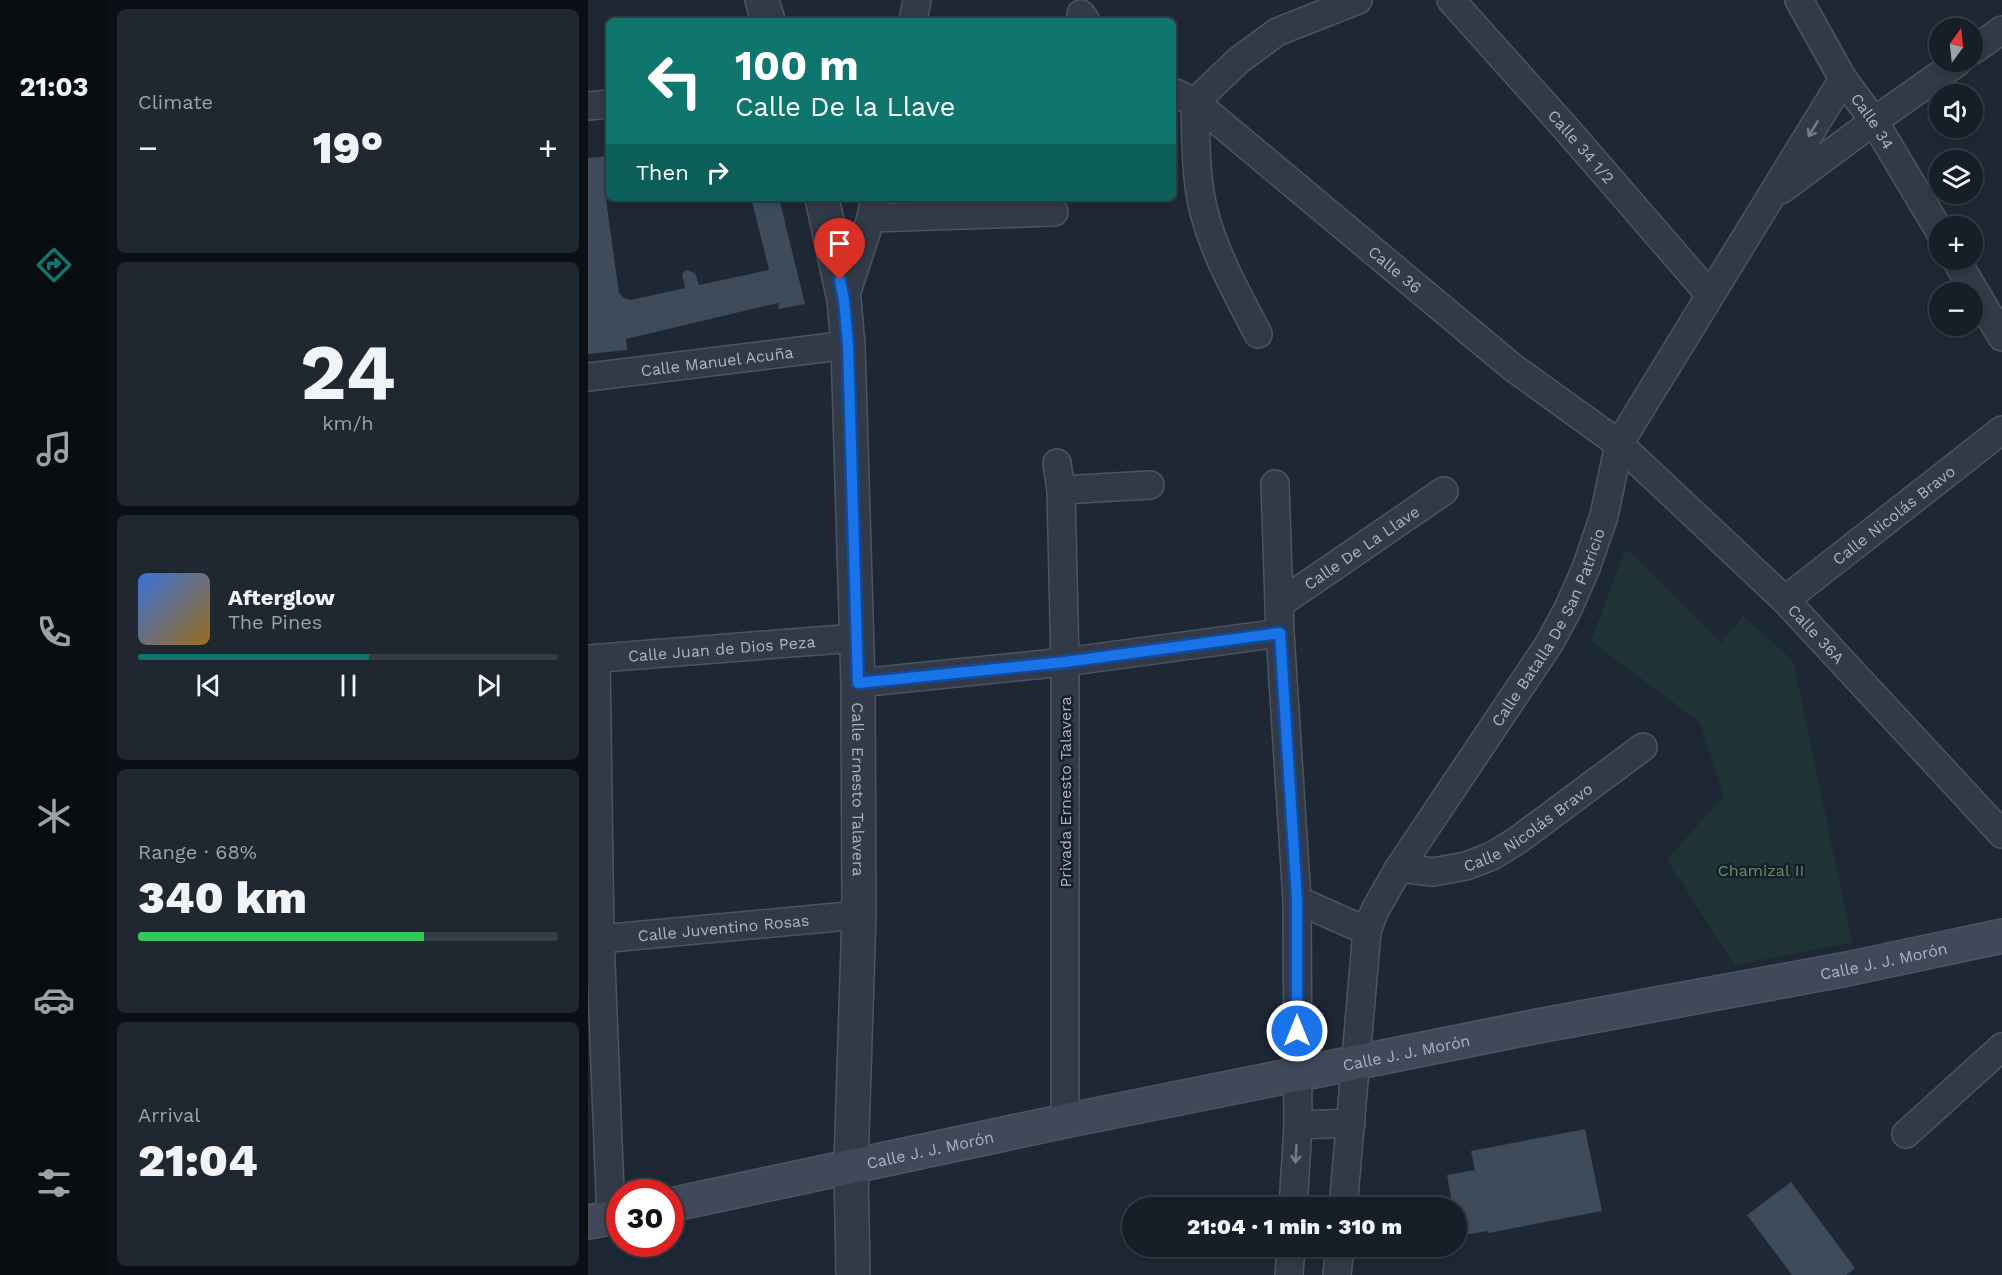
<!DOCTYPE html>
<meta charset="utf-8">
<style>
body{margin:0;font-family:"Work Sans",sans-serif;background:#1f2730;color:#f1f3f6;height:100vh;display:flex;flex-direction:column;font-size:22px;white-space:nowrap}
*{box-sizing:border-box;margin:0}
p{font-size:20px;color:#9ea2a8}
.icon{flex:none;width:33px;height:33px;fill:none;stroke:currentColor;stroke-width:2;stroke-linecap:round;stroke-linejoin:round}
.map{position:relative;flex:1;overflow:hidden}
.sheet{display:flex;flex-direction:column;gap:9px;padding:9px;background:#0c1016;width:480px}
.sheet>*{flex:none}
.guide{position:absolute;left:18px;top:18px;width:570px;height:183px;border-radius:9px;box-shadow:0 3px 9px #0003,0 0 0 2px #353c45;background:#0f766e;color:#fff;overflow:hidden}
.needle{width:39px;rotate:15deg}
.controls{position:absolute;left:1341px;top:18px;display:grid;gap:12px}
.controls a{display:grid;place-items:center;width:54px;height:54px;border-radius:50%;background:#161e28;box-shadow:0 3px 9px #0003,0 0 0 2px #353c45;font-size:30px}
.speed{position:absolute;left:18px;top:1179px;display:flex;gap:12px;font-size:30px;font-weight:700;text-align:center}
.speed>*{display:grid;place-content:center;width:78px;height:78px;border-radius:50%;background:#161e28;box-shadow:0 3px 9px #0003,0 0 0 2px #353c45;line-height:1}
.speed .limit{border:9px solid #d22;background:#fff;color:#111}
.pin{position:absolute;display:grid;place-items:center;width:51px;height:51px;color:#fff;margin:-62px -26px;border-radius:50% 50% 50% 0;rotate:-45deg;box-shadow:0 0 6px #0007}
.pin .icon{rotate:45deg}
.me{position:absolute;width:66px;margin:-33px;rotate:0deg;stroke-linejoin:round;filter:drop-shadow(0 0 4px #0008)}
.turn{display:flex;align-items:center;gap:21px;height:126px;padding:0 30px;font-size:27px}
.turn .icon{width:78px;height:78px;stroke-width:2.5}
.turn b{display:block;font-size:42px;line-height:51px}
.then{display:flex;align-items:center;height:57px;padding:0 30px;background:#0003;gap:12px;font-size:22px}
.big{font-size:45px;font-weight:800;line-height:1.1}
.sheet .widget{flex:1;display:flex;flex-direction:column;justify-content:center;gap:9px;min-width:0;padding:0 21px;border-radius:9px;background:#1f2730}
.sheet .dial{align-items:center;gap:0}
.dial b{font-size:78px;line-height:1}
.song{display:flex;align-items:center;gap:18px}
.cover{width:72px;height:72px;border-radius:9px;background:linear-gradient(135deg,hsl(220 70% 55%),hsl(40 70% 35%))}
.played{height:6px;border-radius:3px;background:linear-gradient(90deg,#0f766e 55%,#353c45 55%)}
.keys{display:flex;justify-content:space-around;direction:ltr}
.heat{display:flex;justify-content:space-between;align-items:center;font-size:33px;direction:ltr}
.charge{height:9px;border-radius:4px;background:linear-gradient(90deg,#34c759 68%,#353c45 0)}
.trip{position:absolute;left:534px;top:1197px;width:345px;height:60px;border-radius:30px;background:#161e28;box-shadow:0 3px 9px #0003,0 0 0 2px #353c45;font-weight:800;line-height:60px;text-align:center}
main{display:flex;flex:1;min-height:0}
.dock{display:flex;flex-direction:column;width:108px;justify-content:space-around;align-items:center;background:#090c10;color:#9ea2a8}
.dock .icon{width:42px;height:42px}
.dock .selected{color:#0f766e}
.dock b{font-size:27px;color:#f1f3f6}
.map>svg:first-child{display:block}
.green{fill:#203436}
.building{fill:#3f4b5b}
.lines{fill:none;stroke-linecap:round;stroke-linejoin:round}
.minor-casing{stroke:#4c5561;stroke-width:30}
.tertiary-casing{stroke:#4c5561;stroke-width:36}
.secondary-casing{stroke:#4c5561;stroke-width:36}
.minor{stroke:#313a46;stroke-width:27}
.tertiary{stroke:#313a46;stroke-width:33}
.secondary{stroke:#3f4959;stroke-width:33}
.oneway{stroke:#747e8b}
.route-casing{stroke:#114b97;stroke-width:15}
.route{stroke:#1a73e8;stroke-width:10}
.labels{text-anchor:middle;stroke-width:5;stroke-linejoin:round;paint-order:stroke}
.street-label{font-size:16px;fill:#abb5c3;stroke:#171f2a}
.park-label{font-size:16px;fill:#63946e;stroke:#171f2a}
</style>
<main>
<nav class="dock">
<b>21:03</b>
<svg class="icon selected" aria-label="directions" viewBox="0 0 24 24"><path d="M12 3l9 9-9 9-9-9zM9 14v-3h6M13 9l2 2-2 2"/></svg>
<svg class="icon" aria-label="music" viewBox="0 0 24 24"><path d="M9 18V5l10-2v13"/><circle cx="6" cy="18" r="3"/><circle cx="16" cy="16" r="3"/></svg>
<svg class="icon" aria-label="phone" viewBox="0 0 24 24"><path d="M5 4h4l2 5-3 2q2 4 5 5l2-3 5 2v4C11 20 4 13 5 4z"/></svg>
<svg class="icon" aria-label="climate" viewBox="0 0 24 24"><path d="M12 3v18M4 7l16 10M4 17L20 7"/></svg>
<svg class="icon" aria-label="car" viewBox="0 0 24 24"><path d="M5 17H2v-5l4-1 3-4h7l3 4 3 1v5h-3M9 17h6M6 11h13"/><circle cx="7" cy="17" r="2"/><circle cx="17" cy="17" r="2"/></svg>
<svg class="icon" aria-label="filters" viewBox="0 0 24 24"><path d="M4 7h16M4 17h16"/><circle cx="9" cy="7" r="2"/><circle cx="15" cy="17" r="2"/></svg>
</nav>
<section class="sheet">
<div class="widget"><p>Climate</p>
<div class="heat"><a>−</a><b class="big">19°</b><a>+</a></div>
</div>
<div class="widget dial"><b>24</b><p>km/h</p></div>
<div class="widget">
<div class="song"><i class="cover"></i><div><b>Afterglow</b><p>The Pines</p></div></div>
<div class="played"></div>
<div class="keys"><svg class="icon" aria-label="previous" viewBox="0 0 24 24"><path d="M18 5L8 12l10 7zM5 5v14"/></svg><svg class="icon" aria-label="pause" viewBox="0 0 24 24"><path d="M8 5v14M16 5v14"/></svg><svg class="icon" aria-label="next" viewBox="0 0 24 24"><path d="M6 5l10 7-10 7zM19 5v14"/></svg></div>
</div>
<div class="widget"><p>Range · 68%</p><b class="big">340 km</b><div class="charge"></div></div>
<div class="widget"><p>Arrival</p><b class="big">21:04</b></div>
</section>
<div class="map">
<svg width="1414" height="1275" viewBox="0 0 1414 1275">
<rect width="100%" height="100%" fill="#1e2835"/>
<path class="green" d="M1038 549 1133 643 1155 616 1205 661 1264 942 1147 965 1079 860 1136 796 1112 722 1003 641Z"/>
<g class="building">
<path d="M21 156V199L18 200 31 293 36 298 43 300 97 288 94 274 98 270 107 273 111 285 181 270 163 198H191L217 304 191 309 190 303 38 339 39 350 0 354V158Z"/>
<path d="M997 1129 1014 1211 900 1233 899 1231 871 1236 868 1208H865L859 1175 887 1170 883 1151Z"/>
<path d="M1203 1182 1267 1268 1258 1275H1204L1159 1215Z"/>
</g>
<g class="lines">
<g class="minor-casing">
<g id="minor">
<path id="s1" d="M863 0 982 133 1122 295"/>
<path id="s2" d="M1211 0 1255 79 1286 121 1352 232"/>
<path d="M493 14 498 21"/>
<path d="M325 21 329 0"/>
<path d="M1384 51 1414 30"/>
<path id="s3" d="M585 92 607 102 923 366 1031 444 1197 600 1414 834"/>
<path d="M0 106 21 104"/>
<path d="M1193 190 1286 121 1370 62"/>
<path d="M283 218 466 212"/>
<path d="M1368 260 1414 337"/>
<path d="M256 300 283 218 287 198"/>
<path d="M670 334C650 295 627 255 616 212 607 177 608 138 607 102L651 60 689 32 770 0"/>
<path id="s4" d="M0 377 260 345"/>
<path d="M469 463 473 490 477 662V1121"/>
<path d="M687 484 692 633 709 900 710 1125 705 1208"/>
<path d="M473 490 562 485"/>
<path id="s5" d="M1197 600 1414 430"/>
<path id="s6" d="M691 604 856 491"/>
<path id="s7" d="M0 659 267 638"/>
<path d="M8 659 12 938 23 1218"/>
<path d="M270 683 477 662 692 633"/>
<path id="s8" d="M811 868 845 872 878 866 904 856 930 840 1055 747"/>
<path d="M709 900 779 931"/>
<path id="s9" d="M0 940 271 915"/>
<path d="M710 1125 763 1123"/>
<path d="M1318 1134 1414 1047"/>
<path id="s10" d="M755 1208 779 931 787 910 811 868 961 644 980 609 998 568 1016 516 1031 444 1255 79"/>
<path d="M701 1275 703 1246"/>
<path d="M749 1275 752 1246"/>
</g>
</g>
<g class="tertiary-casing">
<g id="tertiary">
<path d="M174 0 180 21"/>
<path id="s11" d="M234 198 256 300 260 345 270 683 271 915 263 1165 265 1275"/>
</g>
</g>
<g class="secondary-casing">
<g id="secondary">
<path id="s12" d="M82 1205 477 1121 950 1026 1259 969 1414 936"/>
<path d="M0 1222 32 1216"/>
</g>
</g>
<use href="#minor" class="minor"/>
<use href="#tertiary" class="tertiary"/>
<use href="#secondary" class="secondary"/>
</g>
<defs><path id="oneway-shaft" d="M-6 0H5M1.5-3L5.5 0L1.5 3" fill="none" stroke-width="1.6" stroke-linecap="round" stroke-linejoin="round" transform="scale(1.5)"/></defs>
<g class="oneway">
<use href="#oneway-shaft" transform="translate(1225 129) rotate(121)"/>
<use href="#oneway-shaft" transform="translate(708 1154) rotate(93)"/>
</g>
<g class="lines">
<g class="route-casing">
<path id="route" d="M252 280 256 300 260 345 270 683 477 662 692 633 709 900V1031"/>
</g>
<use href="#route" class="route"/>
</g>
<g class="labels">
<g class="street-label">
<text dy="6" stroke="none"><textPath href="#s2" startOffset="142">Calle 34</textPath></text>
<text dy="6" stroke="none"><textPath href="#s1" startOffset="196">Calle 34 1/2</textPath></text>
<text dy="6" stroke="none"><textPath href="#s3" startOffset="285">Calle 36</textPath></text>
<text dy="6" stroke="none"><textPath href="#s4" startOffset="130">Calle Manuel Acuña</textPath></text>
<text dy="6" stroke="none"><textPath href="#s5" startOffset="138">Calle Nicolás Bravo</textPath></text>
<text dy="6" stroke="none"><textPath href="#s6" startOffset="100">Calle De La Llave</textPath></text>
<text dy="6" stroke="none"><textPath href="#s10" startOffset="633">Calle Batalla De San Patricio</textPath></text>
<text dy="6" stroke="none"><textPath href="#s3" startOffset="843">Calle 36A</textPath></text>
<text dy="6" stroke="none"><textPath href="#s7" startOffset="134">Calle Juan de Dios Peza</textPath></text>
<text dy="6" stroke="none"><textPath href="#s11" startOffset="594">Calle Ernesto Talavera</textPath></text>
<text transform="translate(477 792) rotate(-90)" y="6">Privada Ernesto Talavera</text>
<text dy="6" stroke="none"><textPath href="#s8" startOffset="141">Calle Nicolás Bravo</textPath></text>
<text dy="6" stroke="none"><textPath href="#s9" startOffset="136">Calle Juventino Rosas</textPath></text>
<text dy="6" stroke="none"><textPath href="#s12" startOffset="1238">Calle J. J. Morón</textPath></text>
<text dy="6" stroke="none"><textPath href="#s12" startOffset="752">Calle J. J. Morón</textPath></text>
<text dy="6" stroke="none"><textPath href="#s12" startOffset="266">Calle J. J. Morón</textPath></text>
</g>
<g class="park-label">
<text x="1173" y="876">Chamizal II</text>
</g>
</g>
</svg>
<div class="controls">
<a><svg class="needle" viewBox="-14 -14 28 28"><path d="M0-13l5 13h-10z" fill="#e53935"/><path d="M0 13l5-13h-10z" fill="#9ea2a8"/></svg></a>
<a><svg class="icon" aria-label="sound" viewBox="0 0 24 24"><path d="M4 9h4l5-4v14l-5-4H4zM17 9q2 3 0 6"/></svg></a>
<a><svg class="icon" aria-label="layers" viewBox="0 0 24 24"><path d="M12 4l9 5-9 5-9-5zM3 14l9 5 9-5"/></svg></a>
<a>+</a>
<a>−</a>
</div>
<div class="speed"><div class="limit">30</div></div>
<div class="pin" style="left:252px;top:280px;background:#d93025"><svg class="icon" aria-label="arrive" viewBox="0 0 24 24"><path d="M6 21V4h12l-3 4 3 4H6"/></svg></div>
<svg class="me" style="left:709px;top:1031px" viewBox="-20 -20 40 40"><circle r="17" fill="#1a73e8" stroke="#fff" stroke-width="3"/><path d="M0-11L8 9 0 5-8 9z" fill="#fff"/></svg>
<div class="trip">21:04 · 1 min · 310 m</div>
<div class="guide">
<div class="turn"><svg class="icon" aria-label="left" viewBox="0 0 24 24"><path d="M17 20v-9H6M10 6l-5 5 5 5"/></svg><div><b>100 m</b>Calle De la Llave</div></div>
<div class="then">Then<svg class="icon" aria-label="right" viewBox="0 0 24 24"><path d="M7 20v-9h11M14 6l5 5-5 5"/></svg></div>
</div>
</div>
</main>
